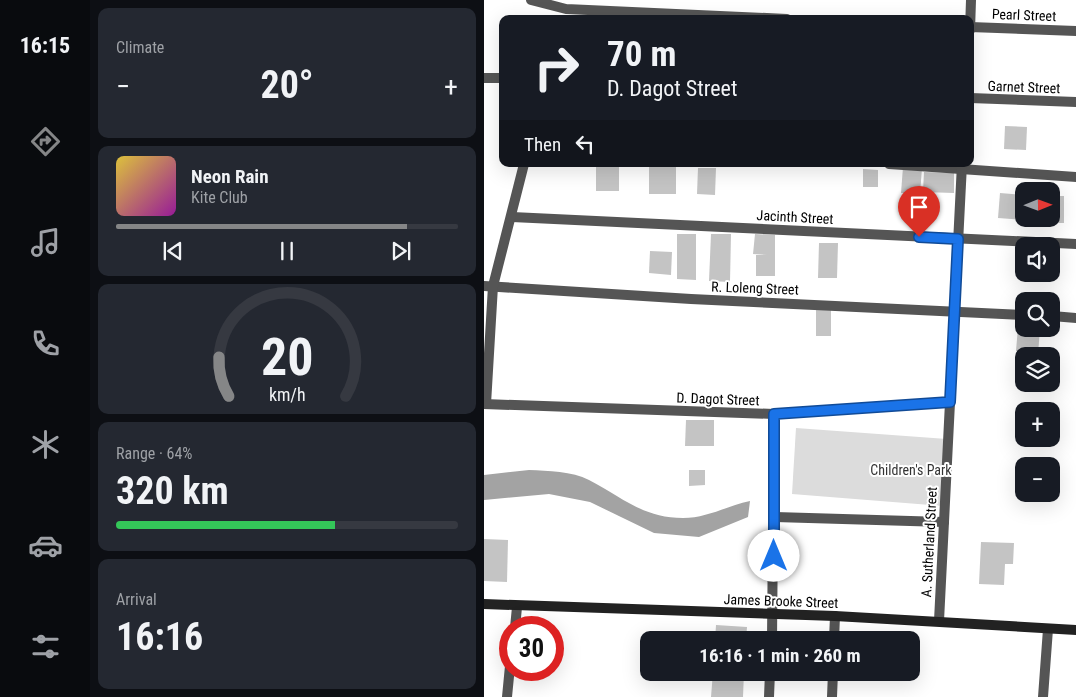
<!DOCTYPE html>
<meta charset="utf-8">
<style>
body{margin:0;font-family:"Roboto Condensed",sans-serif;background:#242831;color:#f1f3f6;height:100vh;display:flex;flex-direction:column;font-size:19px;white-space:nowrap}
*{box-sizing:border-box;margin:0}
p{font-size:16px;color:#9ea1a6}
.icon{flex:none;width:28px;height:28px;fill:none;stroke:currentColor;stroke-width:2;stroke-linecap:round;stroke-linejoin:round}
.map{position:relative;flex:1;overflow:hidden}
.sheet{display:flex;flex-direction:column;gap:8px;padding:8px;background:#0d0f14;width:394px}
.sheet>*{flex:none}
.banner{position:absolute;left:15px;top:15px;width:475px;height:152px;border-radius:10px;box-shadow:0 5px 20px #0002;background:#171b24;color:#f1f3f6;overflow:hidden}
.needle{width:32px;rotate:89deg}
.buttons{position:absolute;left:531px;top:182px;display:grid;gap:10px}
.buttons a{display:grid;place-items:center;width:45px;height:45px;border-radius:10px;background:#171b24;box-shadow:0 5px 20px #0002;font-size:25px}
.speed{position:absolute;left:15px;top:616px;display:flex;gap:10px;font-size:25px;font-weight:700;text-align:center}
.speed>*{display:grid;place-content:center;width:65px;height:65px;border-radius:50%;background:#171b24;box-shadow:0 5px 20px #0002;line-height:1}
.speed .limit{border:8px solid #d22;background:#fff;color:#111}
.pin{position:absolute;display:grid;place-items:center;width:42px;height:42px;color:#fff;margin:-51px -21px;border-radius:50% 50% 50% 0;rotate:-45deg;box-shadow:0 0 5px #0007}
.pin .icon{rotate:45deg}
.me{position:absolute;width:55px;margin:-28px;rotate:0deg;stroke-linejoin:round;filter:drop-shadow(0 0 4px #0008)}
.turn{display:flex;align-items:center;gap:18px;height:105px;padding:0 25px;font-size:22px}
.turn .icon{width:65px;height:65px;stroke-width:2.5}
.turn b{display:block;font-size:35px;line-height:42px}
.then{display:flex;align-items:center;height:48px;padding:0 25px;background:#0003;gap:10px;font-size:19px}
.big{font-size:38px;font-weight:700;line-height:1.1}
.sheet .widget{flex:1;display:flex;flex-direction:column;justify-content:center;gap:8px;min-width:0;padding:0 18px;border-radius:10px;background:#242831}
.sheet .dial{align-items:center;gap:0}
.dial svg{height:130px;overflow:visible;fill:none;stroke:#363941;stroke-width:7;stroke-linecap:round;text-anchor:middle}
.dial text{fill:#f1f3f6;stroke:none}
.song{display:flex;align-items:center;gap:15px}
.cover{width:60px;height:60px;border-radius:8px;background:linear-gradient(135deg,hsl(50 70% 55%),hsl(300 70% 35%))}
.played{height:5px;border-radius:2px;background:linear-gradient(90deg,#858687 85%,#363941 85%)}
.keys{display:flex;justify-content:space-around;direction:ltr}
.heat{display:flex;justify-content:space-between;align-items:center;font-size:28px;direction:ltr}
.charge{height:8px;border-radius:4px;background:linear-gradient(90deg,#34c759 64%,#363941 0)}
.trip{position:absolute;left:156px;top:631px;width:280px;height:50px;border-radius:10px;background:#171b24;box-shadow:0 5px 20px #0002;font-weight:700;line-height:50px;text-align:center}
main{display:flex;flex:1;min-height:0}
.menu{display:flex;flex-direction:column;width:90px;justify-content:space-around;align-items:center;background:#090b0e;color:#9ea1a6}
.menu .icon{width:35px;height:35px}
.menu .on{color:#858687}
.menu b{font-size:22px;color:#f1f3f6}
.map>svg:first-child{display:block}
.green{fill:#dcdcdc}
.water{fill:#a3a3a3}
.building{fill:#c4c4c4}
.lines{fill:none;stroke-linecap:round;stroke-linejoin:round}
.street{stroke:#555;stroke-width:10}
.secondary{stroke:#222;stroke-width:10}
.route-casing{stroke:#114b97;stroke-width:12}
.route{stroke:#1a73e8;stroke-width:9}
.labels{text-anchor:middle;stroke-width:4;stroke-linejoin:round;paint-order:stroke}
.street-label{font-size:14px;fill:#000;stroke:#fff}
.park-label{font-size:14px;fill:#333;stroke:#fff}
</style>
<main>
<nav class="menu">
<b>16:15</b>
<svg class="icon on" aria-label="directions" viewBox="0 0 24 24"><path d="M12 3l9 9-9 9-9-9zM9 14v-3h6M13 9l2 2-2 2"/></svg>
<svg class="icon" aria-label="music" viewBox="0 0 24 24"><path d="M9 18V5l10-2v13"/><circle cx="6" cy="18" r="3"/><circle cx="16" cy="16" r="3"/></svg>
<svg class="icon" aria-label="phone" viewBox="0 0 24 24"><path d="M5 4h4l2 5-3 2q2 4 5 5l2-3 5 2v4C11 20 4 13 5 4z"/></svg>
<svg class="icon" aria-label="climate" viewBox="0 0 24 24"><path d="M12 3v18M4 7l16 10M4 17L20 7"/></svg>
<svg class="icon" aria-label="car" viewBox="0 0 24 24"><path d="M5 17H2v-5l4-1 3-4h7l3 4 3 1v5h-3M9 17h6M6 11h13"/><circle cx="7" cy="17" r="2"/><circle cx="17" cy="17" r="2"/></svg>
<svg class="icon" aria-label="filters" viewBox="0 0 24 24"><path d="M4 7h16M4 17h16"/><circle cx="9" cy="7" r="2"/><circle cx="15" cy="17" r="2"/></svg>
</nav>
<section class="sheet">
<div class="widget"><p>Climate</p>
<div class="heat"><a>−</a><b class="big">20°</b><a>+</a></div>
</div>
<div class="widget">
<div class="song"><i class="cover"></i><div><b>Neon Rain</b><p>Kite Club</p></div></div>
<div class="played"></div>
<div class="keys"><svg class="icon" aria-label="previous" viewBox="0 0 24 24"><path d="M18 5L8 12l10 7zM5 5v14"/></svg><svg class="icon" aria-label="pause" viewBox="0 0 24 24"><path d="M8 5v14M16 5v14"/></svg><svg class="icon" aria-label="next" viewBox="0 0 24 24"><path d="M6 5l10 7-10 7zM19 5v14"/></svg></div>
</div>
<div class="widget dial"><svg viewBox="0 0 100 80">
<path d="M14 69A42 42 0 1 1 86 69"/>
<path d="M14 69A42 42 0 0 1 8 45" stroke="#858687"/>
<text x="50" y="56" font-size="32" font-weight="700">20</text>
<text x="50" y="72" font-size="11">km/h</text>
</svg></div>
<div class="widget"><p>Range · 64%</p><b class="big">320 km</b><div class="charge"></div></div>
<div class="widget"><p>Arrival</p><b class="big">16:16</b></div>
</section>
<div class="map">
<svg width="593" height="697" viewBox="0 0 593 697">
<rect width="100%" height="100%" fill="#fff"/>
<path class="green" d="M312 428 463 439 459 506 308 494Z"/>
<path class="water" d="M45 470C64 471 88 471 105 480 138 497 159 518 199 518 223 518 243 506 266 501L264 517 215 537 170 533 106 502 65 494 0 500V475Z"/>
<g class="building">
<path d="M521 126 543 127 542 150 520 149Z"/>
<rect x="112" y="164" width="23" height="27"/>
<rect x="165" y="164" width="27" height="30"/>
<path d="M419 167 438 168 436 194 417 193Z"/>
<path d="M214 168H232L231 195 213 194Z"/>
<path d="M379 169 394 170V187H379Z"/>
<path d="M440 172 470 173V193L439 192Z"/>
<path d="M516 193 540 195V220L514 218Z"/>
<path d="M568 196H580V223H560V219H568Z"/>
<path d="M193 234H212V280L193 279Z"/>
<path d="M227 234H247L246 282 225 281Z"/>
<path d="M271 234 291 235V276H272V255H283L269 254Z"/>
<path d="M335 243H354L353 278H334Z"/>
<path d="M166 251 188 252 187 275 165 273Z"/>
<rect x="332" y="307" width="15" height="29"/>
<path d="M534 327 556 329 554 354 532 351Z"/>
<path d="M202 420H230V446H201Z"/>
<path d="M205 470H221V485L205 486Z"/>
<path d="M0 539 24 540 23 582 0 581Z"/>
<path d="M497 542 530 543 529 564H521L520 585 495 584Z"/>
<path d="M232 625 263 627 262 640H231Z"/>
<path d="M229 672H260L259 697H227Z"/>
</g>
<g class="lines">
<g class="street">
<path d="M47 0 82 9 303 19"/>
<path d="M486 27 593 31"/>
<path d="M486 30 487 0"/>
<path d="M0 78H19"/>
<path d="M486 98 593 102"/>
<path d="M405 164 593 177"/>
<path d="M28 217 593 244"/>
<path d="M0 286 207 299 540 315"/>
<path d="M568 316 593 318"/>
<path d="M0 404 290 414 466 402"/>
<path d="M2 404 9 286 40 164"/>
<path d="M291 517 460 522"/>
<path d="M455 621 478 164"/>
<path d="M31 628 33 607"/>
<path d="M288 640 290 414"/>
<path d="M350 640 351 616"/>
<path d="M23 697 26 666"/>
<path d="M285 697 286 672"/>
<path d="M348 697 349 672"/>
<path d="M559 697 564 629"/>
</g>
<path class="secondary" d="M0 604 351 616 593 630"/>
</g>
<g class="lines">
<g class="route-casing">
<path id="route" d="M290 556V414L466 402 474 239 435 237"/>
</g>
<use href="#route" class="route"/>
</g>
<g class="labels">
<g class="street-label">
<text transform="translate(540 15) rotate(2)" y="5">Pearl Street</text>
<text transform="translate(540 87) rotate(2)" y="5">Garnet Street</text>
<text transform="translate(311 217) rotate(3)" y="5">Jacinth Street</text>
<text transform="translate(271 288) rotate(2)" y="5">R. Loleng Street</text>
<text transform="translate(234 399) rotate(2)" y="5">D. Dagot Street</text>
<text transform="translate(445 542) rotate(-87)" y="5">A. Sutherland Street</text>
<text transform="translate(297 601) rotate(2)" y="5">James Brooke Street</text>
</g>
<g class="park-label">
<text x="427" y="475">Children's Park</text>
</g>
</g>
</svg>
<div class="buttons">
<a><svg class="needle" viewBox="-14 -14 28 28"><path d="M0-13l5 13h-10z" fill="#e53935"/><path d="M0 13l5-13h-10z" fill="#9ea1a6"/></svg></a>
<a><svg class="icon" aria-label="sound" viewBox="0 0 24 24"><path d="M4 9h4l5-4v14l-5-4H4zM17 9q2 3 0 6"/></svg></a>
<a><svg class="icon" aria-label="search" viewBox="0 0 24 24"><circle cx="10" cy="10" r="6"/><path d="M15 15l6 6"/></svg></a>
<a><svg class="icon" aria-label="layers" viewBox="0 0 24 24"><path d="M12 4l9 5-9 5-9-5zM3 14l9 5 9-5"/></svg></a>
<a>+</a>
<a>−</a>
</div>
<div class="speed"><div class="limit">30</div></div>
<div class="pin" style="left:435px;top:237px;background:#d93025"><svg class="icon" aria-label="arrive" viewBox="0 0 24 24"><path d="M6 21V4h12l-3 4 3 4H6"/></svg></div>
<svg class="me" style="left:290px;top:556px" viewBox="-20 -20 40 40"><circle r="19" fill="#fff"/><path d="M0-13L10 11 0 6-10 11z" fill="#1a73e8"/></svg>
<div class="trip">16:16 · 1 min · 260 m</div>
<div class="banner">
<div class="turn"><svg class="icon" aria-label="right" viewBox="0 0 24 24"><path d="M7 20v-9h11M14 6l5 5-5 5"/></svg><div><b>70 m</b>D. Dagot Street</div></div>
<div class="then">Then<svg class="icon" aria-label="left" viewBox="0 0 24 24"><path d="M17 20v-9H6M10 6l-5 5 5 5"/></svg></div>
</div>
</div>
</main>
